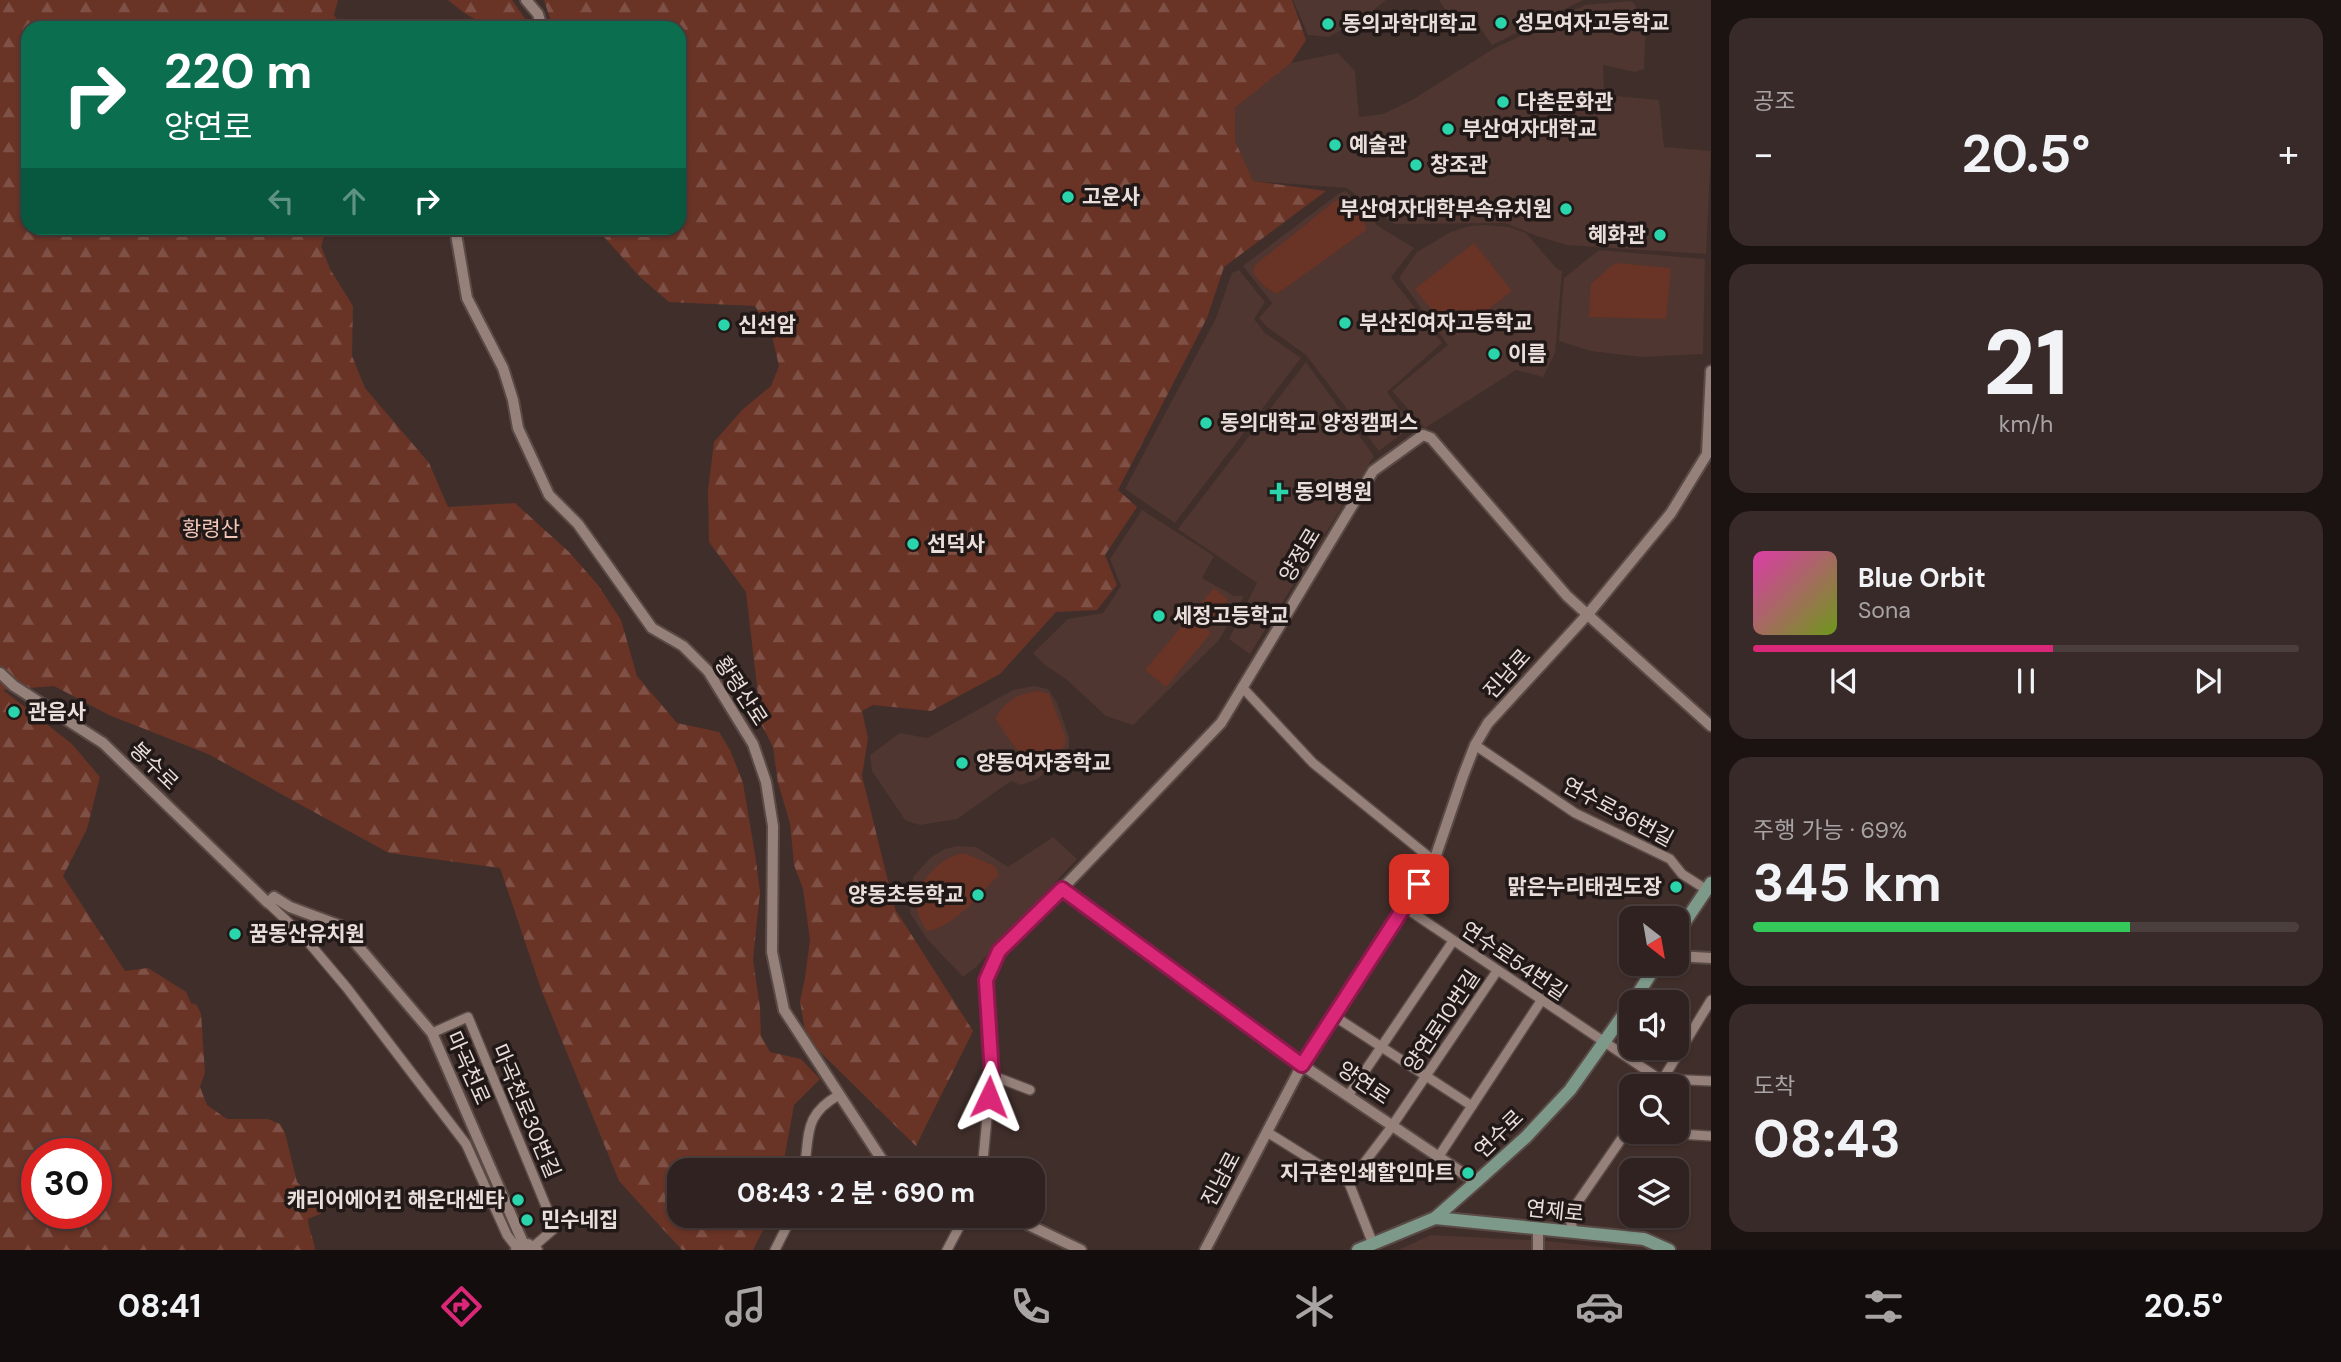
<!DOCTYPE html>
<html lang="ko">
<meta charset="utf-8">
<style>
body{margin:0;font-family:"DM Sans","Noto Sans KR",sans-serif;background:#382a29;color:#f1f3f6;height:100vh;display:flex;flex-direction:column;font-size:26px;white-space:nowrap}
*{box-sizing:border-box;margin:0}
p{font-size:23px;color:#a8a4a5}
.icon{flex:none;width:38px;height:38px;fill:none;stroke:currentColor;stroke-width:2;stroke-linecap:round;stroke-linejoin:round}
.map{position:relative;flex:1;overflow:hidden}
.panel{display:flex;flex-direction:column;gap:18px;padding:18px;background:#1a1312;width:630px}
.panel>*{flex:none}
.guide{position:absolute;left:21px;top:21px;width:665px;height:214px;border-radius:21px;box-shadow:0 2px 5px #0004,0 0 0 2px #4b3f3e;background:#0b6e4f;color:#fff;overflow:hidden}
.needle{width:46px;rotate:149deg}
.buttons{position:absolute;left:1619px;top:906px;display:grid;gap:14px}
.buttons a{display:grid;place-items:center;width:70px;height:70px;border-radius:14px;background:#302220;box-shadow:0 2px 5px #0004,0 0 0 2px #4b3f3e;font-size:35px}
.speed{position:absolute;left:21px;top:1138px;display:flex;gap:14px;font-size:35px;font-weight:700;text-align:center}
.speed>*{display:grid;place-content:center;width:91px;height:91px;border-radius:50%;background:#302220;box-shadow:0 2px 5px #0004,0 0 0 2px #4b3f3e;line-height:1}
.speed .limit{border:10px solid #d22;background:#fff;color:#111}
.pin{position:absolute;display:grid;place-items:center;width:60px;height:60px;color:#fff;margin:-30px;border-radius:14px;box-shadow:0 4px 10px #0006}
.me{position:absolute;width:77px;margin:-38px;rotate:2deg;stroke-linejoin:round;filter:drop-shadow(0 0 5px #0008)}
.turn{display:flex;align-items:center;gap:24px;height:147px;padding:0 28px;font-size:32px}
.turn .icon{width:91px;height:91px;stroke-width:2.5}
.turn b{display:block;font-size:49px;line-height:60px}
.lanes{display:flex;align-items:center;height:66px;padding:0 28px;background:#0003;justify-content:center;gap:35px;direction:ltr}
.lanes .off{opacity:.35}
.big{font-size:52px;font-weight:700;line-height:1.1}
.panel .tile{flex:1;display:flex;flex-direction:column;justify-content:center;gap:10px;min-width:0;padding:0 24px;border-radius:21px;background:#382a29}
.panel .dial{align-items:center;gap:0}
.dial b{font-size:91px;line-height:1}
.song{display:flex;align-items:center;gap:21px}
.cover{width:84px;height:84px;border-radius:10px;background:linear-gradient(135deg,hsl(320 70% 55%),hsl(80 70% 35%))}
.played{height:7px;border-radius:4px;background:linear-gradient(90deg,#db2777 55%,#4b3f3e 55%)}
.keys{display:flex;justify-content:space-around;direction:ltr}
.heat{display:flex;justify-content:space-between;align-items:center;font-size:38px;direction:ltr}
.charge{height:10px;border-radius:5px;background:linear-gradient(90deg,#34c759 69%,#4b3f3e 0)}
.trip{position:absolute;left:667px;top:1158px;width:378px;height:70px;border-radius:21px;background:#302220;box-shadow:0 2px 5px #0004,0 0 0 2px #4b3f3e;font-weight:700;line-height:70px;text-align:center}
.menu{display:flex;height:112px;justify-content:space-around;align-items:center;background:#130e0d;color:#a8a4a5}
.menu .icon{width:49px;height:49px}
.menu .active{color:#db2777}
.menu b{font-size:32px;color:#f1f3f6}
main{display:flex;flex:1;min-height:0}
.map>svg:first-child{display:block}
.built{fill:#4f3630}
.forest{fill:url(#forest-firs);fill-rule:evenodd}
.garden{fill:#693326}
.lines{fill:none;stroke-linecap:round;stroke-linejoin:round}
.minor-casing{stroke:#5a4a46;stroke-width:12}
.tertiary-casing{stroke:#5a4a46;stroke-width:14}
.secondary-casing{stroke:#5a4a46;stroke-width:16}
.minor{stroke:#95807a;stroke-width:9}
.tertiary{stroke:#95807a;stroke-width:10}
.secondary{stroke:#7c9989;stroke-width:12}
.route-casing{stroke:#8e194d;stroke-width:18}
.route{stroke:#db2777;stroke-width:12}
.poi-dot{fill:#2bd5ac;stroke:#211917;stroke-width:2.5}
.labels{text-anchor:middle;stroke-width:7;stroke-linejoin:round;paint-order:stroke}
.poi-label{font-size:21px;font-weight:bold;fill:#eadedb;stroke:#211917;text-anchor:start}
.park-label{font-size:21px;fill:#f4c6ba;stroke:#211917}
.street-label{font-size:21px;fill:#eadedb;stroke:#211917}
</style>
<main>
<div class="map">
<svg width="1711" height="1250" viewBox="0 0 1711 1250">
<defs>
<pattern id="forest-firs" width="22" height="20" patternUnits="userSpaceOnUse" patternTransform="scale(1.75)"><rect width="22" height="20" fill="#693326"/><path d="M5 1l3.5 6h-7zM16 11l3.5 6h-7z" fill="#7f5045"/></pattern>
</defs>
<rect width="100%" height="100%" fill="#402e2a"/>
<g class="built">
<path d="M1293 0H1386L1370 13 1329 37 1308 35Z"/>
<path d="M1439 0H1583L1492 45 1478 25 1452 21Z"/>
<path d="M1632 1 1646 20 1644 69 1635 72 1603 65 1604 95 1659 100 1664 147 1711 151 1706 254 1567 245 1537 236 1505 223 1394 224 1347 188 1252 181 1235 141V108L1291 63 1338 53 1355 71 1359 117 1383 114 1412 100 1493 49 1585 5Z"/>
<path d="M1346 191 1378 226 1414 248 1391 277 1442 343 1387 392 1412 426 1379 451 1306 355 1267 327 1259 318 1272 303 1243 266 1338 194Z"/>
<path d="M1485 225 1508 227 1526 233 1556 268 1562 271 1555 353 1543 377 1516 370 1425 428 1392 391 1448 345 1399 278 1417 252 1451 232 1469 226Z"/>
<path d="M1599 250 1705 259 1703 354 1641 357 1591 351 1559 341 1564 278Z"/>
<path d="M1239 270 1265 302 1254 319 1265 333 1301 358 1175 523 1125 489 1216 318 1232 273Z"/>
<path d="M1306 362 1374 456 1250 654 1229 639 1257 583 1178 529Z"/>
<path d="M1142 510 1214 556 1202 578 1234 596H1244L1219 640 1133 725 1106 716 1066 679 1046 666 1033 653 1068 619 1103 613 1121 586 1110 559Z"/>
<path d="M1034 686 1048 689 1057 703 1069 737V748L1038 779 1021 785 1011 781 957 819 920 825 905 820 872 771 870 755 900 733 927 738 1013 690Z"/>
<path d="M1053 837 1077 859 976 967 963 977 927 939 910 913 913 877 930 858 945 849 958 846 976 847 1008 867Z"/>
<path d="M1431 1235 1547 1241 1629 1250H1398Z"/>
</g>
<g class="forest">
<path d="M0 0H338L334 15 344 28H28V228H327L321 246 330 269 353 306 352 356 365 388 429 463 448 507 515 503 569 552 598 585 621 620 637 676 677 723 719 732 730 750 743 783 755 854 760 892 753 959 760 1008 761 1036 770 1052 801 1059 820 1079 794 1105 782 1171H679V1216H770L753 1250H682L619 1181 541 989 500 868 389 853 208 754 109 715 54 686 3 690 72 744 100 777 87 829 63 876 125 971 148 968 186 992 191 1003 197 1005 201 1014 205 1072 200 1087 207 1105 227 1119H268L280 1124 285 1133 297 1182 302 1187H322L328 1208 320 1214 308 1219C308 1230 314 1238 315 1250H0ZM37 1153H96V1213H37Z"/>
<path d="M448 0H512L526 20 519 28C486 28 473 21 448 0Z"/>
<path d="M544 0H1292L1306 40 1291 63 1235 108V141L1253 181 1326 191 1224 267 1207 318 1118 490 1137 507 1105 555 1117 585 1097 610 1056 612 1000 674 931 711 873 705 862 711 868 738 862 776 895 909 973 1031 916 1146 815 1047 805 1031 800 1001 805 978 810 940 803 889 794 865 790 823 778 783 773 747 753 708 758 695 746 592 709 542 708 490 714 442 742 410 771 386 779 366 771 332 755 306 669 302 640 277 596 228H679V28H553Z"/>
</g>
<g class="garden">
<path d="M1339 198C1354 201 1365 213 1366 230L1277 294 1265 287 1253 273 1255 265Z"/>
<path d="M1474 243 1512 291 1453 337 1415 289Z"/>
<path d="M1615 263 1671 268 1666 319 1589 317 1591 284Z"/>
<path d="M1214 588 1228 600 1205 627 1211 633 1166 687 1145 670Z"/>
<path d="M1038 691 1049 694 1066 738 1065 746 1046 764C1020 763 1008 737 995 718 1009 699 1015 695 1038 691Z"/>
<path d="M964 853 995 866 999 875C979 894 955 927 927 931 923 924 918 917 917 910 914 884 939 857 964 853Z"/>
</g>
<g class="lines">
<g class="minor-casing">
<g id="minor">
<path d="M1242 687 1313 763 1434 861"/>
<path d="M1475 745 1575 813 1670 859 1682 874 1707 890"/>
<path d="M268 903 304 937 347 988 466 1144 507 1235 517 1248"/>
<path d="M1404 907 1655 1076 1663 1079 1711 1081"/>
<path d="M1334 1016 1472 1106"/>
<path d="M432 1033 468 1017 555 1228 534 1246"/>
<path d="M991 1075 1030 1090"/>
<path d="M1658 1087 1711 1000"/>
<path d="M1348 1096 1453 941"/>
<path d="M1267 1132 1349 1183 1373 1244"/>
<path d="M1646 1132 1711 1136"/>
<path d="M1439 1156 1541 1001"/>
<path d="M804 1171C810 1134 803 1115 839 1095"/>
<path d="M982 1171 991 1075 986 980 999 951 1062 889"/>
<path d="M1349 1183 1390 1129 1497 971"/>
<path d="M1574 1232 1570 1220 1573 1209 1631 1125"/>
<path d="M775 1250 792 1216"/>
<path d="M947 1250 965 1216"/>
</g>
</g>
<g class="tertiary-casing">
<g id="tertiary">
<path d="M526 0 538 14 542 28"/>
<path d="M455 228 467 298 503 368 513 400 518 428 549 495 578 524 652 628 683 646 708 671 753 744 766 782 773 826 772 952 784 1010 886 1166 897 1171"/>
<path d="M0 673 14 686 103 743 268 903 274 897 290 907 341 926 432 1033 524 1245"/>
<path d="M1676 956 1711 958"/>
<path d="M1476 1182 1302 1065 1062 889 1221 723 1373 471 1423 435 1431 438 1567 596 1711 726"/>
<path d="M1010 1216 1081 1250"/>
<path d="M1538 1229V1250"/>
<path d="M516 1250 528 1244 537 1250"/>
<path d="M1205 1250 1302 1065 1434 861 1463 776 1475 745 1488 723 1588 614 1671 513 1707 454 1711 371"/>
</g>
</g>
<g class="secondary-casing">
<g id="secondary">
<path d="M1676 935 1711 883"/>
<path d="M1632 1003 1657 964"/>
<path d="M1435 1218 1644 1239 1669 1250"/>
<path d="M1358 1250 1435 1218 1476 1182 1526 1137 1570 1090 1631 1004"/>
</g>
</g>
<use href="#minor" class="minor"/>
<use href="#tertiary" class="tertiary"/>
<use href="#secondary" class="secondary"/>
</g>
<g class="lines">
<g class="route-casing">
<path id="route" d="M989 1097 992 1075 986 980 999 951 1062 889 1302 1065 1419 884"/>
</g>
<use href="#route" class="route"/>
</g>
<g class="poi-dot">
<circle cx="1501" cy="23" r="7"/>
<circle cx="1328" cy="24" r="7"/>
<circle cx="1503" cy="102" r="7"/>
<circle cx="1448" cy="129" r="7"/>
<circle cx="1335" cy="145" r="7"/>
<circle cx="1416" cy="165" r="7"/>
<circle cx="1068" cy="197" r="7"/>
<circle cx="1566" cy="209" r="7"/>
<circle cx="1660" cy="235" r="7"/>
<circle cx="1345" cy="323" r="7"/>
<circle cx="724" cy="325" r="7"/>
<circle cx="1494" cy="354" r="7"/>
<circle cx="1206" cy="423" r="7"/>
<path d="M1275.5 481.5h7v7h7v7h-7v7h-7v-7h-7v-7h7z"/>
<circle cx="913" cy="544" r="7"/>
<circle cx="1159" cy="616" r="7"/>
<circle cx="14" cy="712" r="7"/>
<circle cx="962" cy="763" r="7"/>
<circle cx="1676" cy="887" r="7"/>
<circle cx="978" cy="895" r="7"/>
<circle cx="235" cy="934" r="7"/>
<circle cx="1468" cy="1173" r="7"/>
<circle cx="518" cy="1200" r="7"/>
<circle cx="527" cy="1220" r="7"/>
</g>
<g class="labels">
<g class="poi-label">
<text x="1515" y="30">성모여자고등학교</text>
<text x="1342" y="31">동의과학대학교</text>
<text x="1517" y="109">다촌문화관</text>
<text x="1462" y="136">부산여자대학교</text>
<text x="1349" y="152">예술관</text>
<text x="1430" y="172">창조관</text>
<text x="1082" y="204">고운사</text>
<text x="1552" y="216" text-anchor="end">부산여자대학부속유치원</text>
<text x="1646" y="242" text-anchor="end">혜화관</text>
<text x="1359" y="330">부산진여자고등학교</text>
<text x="738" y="332">신선암</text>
<text x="1508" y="361">이름</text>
<text x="1220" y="430">동의대학교 양정캠퍼스</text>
<text x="1295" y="499">동의병원</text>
<text x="927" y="551">선덕사</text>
<text x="1173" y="623">세정고등학교</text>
<text x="28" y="719">관음사</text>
<text x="976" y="770">양동여자중학교</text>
<text x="1662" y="894" text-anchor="end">맑은누리태권도장</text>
<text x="964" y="902" text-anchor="end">양동초등학교</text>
<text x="249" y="941">꿈동산유치원</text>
<text x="1454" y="1180" text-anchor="end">지구촌인쇄할인마트</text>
<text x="504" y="1207" text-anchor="end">캐리어에어컨 해운대센타</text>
<text x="541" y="1227">민수네집</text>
</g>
<g class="park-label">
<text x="211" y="536">황령산</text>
</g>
<g class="street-label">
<text transform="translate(1300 555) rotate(-59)" y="7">양정로</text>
<text transform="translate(1507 674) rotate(-48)" y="7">진남로</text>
<text transform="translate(741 691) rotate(57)" y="7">황령산로</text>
<text transform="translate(154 766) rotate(44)" y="7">봉수로</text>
<text transform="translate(1618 812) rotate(28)" y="7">연수로36번길</text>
<text transform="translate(1514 961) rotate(34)" y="7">연수로54번길</text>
<text transform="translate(1442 1021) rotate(-56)" y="7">양연로10번길</text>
<text transform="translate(468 1068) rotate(66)" y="7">마곡천로</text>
<text transform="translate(1364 1083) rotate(34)" y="7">양연로</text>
<text transform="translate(526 1111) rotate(67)" y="7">마곡천로30번길</text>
<text transform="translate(1499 1134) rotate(-44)" y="7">연수로</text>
<text transform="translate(1221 1179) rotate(-62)" y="7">진남로</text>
<text transform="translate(1555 1211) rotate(6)" y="7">연제로</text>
</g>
</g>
</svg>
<div class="buttons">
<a><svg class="needle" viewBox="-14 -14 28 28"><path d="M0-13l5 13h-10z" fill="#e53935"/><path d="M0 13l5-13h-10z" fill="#a8a4a5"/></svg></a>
<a><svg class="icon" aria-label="sound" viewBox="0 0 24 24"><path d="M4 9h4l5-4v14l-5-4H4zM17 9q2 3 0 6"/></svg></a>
<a><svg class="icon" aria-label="search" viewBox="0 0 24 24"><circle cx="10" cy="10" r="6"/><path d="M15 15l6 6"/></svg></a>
<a><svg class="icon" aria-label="layers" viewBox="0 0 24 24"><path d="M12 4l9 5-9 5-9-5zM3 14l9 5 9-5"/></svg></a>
</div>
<div class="speed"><div class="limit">30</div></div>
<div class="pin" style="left:1419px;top:884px;background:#d93025"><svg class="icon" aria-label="arrive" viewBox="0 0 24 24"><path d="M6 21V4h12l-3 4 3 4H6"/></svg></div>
<svg class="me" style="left:989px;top:1097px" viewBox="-20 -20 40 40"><path d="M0-17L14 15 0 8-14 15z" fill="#db2777" stroke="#fff" stroke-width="4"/></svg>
<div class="trip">08:43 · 2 분 · 690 m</div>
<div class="guide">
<div class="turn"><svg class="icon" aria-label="right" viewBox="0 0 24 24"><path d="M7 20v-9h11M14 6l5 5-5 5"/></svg><div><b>220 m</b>양연로</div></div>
<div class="lanes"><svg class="icon off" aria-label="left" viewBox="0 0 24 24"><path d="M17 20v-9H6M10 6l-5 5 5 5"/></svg><svg class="icon off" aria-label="ahead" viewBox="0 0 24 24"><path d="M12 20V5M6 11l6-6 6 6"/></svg><svg class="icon" aria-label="right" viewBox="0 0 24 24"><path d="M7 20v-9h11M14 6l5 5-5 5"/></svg></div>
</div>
</div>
<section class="panel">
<div class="tile"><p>공조</p>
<div class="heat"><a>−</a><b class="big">20.5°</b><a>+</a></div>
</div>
<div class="tile dial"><b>21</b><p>km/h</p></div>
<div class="tile">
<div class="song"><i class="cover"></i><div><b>Blue Orbit</b><p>Sona</p></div></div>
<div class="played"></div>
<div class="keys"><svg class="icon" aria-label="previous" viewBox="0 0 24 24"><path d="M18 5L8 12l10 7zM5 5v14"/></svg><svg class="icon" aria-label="pause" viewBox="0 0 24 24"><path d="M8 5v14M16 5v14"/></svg><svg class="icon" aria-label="next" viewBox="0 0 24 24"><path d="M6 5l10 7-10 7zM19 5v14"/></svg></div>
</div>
<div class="tile"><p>주행 가능 · 69%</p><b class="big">345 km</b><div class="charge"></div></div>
<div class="tile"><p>도착</p><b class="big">08:43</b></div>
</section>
</main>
<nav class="menu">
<b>08:41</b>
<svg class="icon active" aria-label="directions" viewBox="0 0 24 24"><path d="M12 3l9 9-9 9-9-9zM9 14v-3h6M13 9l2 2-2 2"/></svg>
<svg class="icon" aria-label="music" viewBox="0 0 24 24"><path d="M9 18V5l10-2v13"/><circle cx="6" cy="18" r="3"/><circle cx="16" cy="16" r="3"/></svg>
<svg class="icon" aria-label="phone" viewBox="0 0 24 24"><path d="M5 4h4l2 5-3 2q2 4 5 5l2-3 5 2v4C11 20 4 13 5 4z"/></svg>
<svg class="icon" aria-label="climate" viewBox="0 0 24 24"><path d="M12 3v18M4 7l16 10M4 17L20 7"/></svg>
<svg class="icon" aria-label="car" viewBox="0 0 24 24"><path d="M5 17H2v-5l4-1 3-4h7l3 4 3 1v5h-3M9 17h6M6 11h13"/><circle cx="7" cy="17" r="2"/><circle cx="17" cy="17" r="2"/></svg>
<svg class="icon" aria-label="filters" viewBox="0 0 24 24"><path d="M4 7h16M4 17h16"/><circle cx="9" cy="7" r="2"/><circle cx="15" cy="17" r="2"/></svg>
<b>20.5°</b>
</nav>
